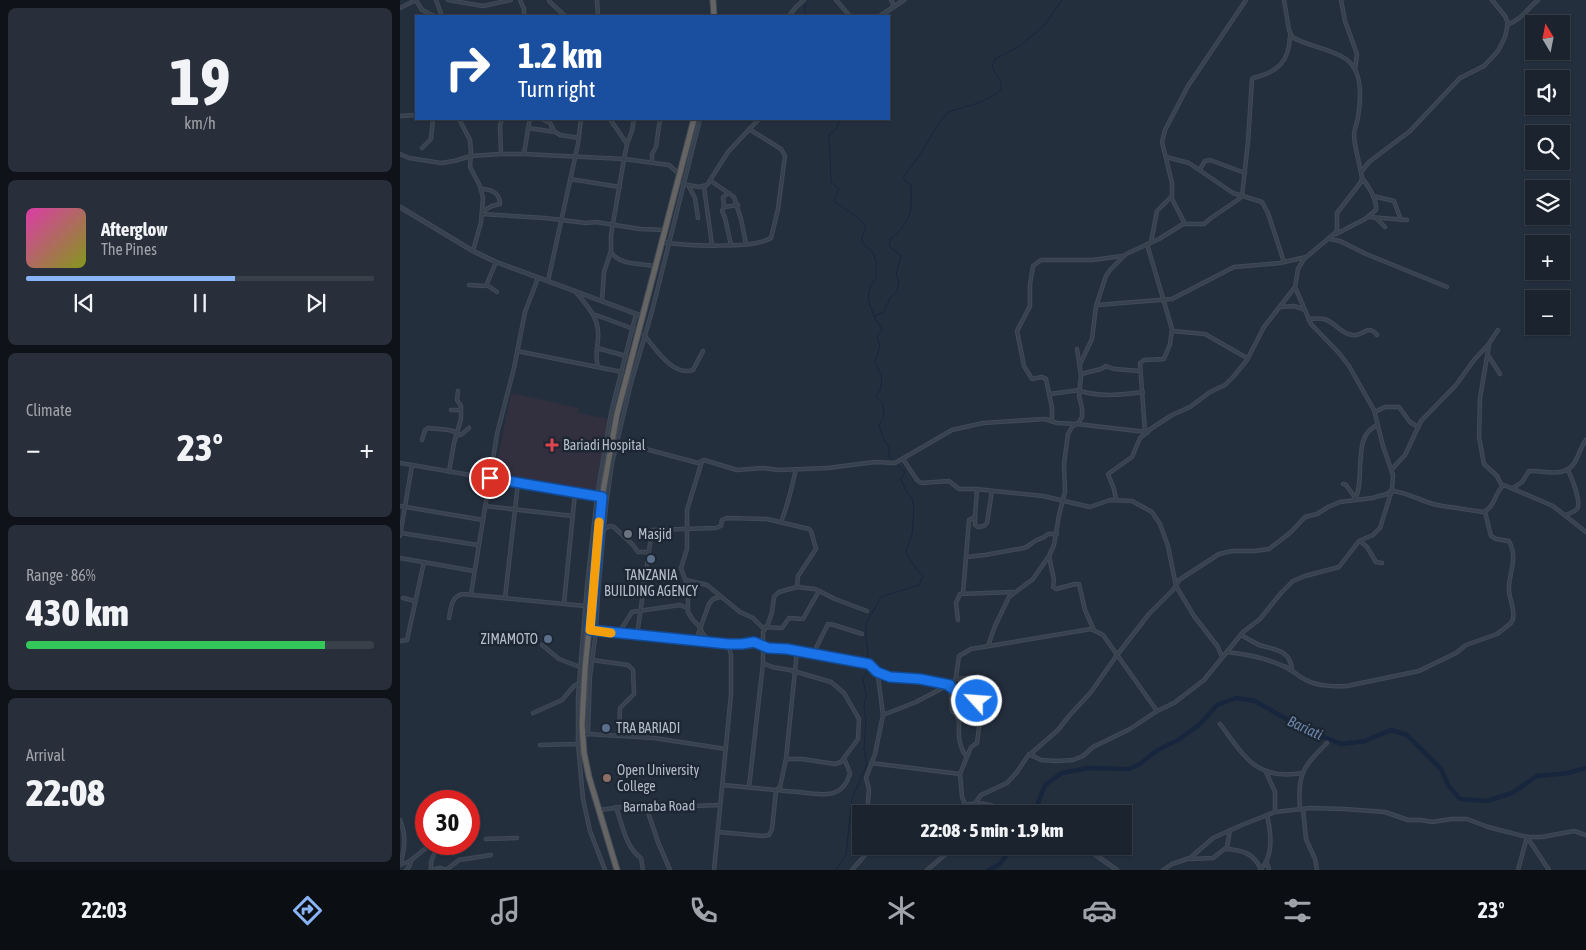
<!DOCTYPE html>
<meta charset="utf-8">
<style>
body{margin:0;font-family:"Asap Condensed",sans-serif;background:#282f3a;color:#f1f3f6;height:100vh;display:flex;flex-direction:column;font-size:19px;white-space:nowrap}
*{box-sizing:border-box;margin:0}
p{font-size:16px;color:#a0a4aa}
.icon{flex:none;width:28px;height:28px;fill:none;stroke:currentColor;stroke-width:2;stroke-linecap:round;stroke-linejoin:round}
.map{position:relative;flex:1;overflow:hidden}
.side{display:flex;flex-direction:column;gap:8px;padding:8px;background:#0f1319;width:400px}
.side>*{flex:none}
.guide{position:absolute;left:15px;top:15px;width:475px;height:105px;border-radius:0px;box-shadow:0 1px 4px #0004,0 0 0 1px #39404a;background:#1a4fa0;color:#fff;overflow:hidden}
.needle{width:32px;rotate:350deg}
.fabs{position:absolute;left:1125px;top:15px;display:grid;gap:10px}
.fabs a{display:grid;place-items:center;width:45px;height:45px;border-radius:0px;background:#1b232e;box-shadow:0 1px 4px #0004,0 0 0 1px #39404a;font-size:25px}
.speed{position:absolute;left:15px;top:790px;display:flex;gap:10px;font-size:25px;font-weight:700;text-align:center}
.speed>*{display:grid;place-content:center;width:65px;height:65px;border-radius:50%;background:#1b232e;box-shadow:0 1px 4px #0004,0 0 0 1px #39404a;line-height:1}
.speed .limit{border:8px solid #d22;background:#fff;color:#111}
.pin{position:absolute;display:grid;place-items:center;width:42px;height:42px;color:#fff;margin:-21px;border:2px solid #fff;border-radius:50%;box-shadow:0 1px 5px #0007}
.me{position:absolute;width:55px;margin:-28px;rotate:296deg;stroke-linejoin:round;filter:drop-shadow(0 0 4px #0008)}
.turn{display:flex;align-items:center;gap:18px;height:105px;padding:0 20px;font-size:22px}
.turn .icon{width:65px;height:65px;stroke-width:2.5}
.turn b{display:block;font-size:35px;line-height:42px}
.big{font-size:38px;font-weight:800;line-height:1.1}
.side .widget{flex:1;display:flex;flex-direction:column;justify-content:center;gap:8px;min-width:0;padding:0 18px;border-radius:8px;background:#282f3a}
.side .dial{align-items:center;gap:0}
.dial b{font-size:65px;line-height:1}
.song{display:flex;align-items:center;gap:15px}
.cover{width:60px;height:60px;border-radius:8px;background:linear-gradient(135deg,hsl(320 70% 55%),hsl(70 70% 35%))}
.played{height:5px;border-radius:2px;background:linear-gradient(90deg,#8ab4f8 60%,#39404a 60%)}
.keys{display:flex;justify-content:space-around;direction:ltr}
.heat{display:flex;justify-content:space-between;align-items:center;font-size:28px;direction:ltr}
.charge{height:8px;border-radius:4px;background:linear-gradient(90deg,#34c759 86%,#39404a 0)}
.trip{position:absolute;left:452px;top:805px;width:280px;height:50px;border-radius:0px;background:#1b232e;box-shadow:0 1px 4px #0004,0 0 0 1px #39404a;font-weight:800;line-height:50px;text-align:center}
.tabs{display:flex;height:80px;justify-content:space-around;align-items:center;background:#0b0e12;color:#a0a4aa}
.tabs .icon{width:35px;height:35px}
.tabs .current{color:#8ab4f8}
.tabs b{font-size:22px;color:#f1f3f6}
main{display:flex;flex:1;min-height:0}
.map>svg:first-child{display:block}
.medical{fill:#32303f}
.lines{fill:none;stroke-linecap:round;stroke-linejoin:round}
.stream{stroke:#17263c;stroke-width:1}
.river{stroke:#17263c;stroke-width:4.5}
.minor-casing{stroke:#414a57;stroke-width:4.5}
.tertiary-casing{stroke:#414a57;stroke-width:5}
.trunk-casing{stroke:#434c59;stroke-width:7}
.minor{stroke:#38414e;stroke-width:2.5}
.tertiary{stroke:#38414e;stroke-width:3}
.trunk{stroke:#656462;stroke-width:5}
.route-casing{stroke:#114b97;stroke-width:12}
.route{stroke:#1a73e8;stroke-width:9}
.slow{stroke:#f59e0b;stroke-width:9}
.health-dot{fill:#e0444e;stroke:#1d2633;stroke-width:2}
.worship-dot{fill:#6b7280;stroke:#1d2633;stroke-width:2}
.service-dot{fill:#5c6f8a;stroke:#1d2633;stroke-width:2}
.education-dot{fill:#8d6e63;stroke:#1d2633;stroke-width:2}
.labels{text-anchor:middle;stroke-width:5;stroke-linejoin:round;paint-order:stroke}
.poi-label{font-size:14px;fill:#b4bcc9;stroke:#1d2633;text-anchor:start}
.street-label{font-size:14px;fill:#b4bcc9;stroke:#1d2633}
.water-label{font-size:15px;font-style:italic;fill:#6d86a8;stroke:#1d2633}
</style>
<main>
<section class="side">
<div class="widget dial"><b>19</b><p>km/h</p></div>
<div class="widget">
<div class="song"><i class="cover"></i><div><b>Afterglow</b><p>The Pines</p></div></div>
<div class="played"></div>
<div class="keys"><svg class="icon" aria-label="previous" viewBox="0 0 24 24"><path d="M18 5L8 12l10 7zM5 5v14"/></svg><svg class="icon" aria-label="pause" viewBox="0 0 24 24"><path d="M8 5v14M16 5v14"/></svg><svg class="icon" aria-label="next" viewBox="0 0 24 24"><path d="M6 5l10 7-10 7zM19 5v14"/></svg></div>
</div>
<div class="widget"><p>Climate</p>
<div class="heat"><a>−</a><b class="big">23°</b><a>+</a></div>
</div>
<div class="widget"><p>Range · 86%</p><b class="big">430 km</b><div class="charge"></div></div>
<div class="widget"><p>Arrival</p><b class="big">22:08</b></div>
</section>
<div class="map">
<svg width="1186" height="870" viewBox="0 0 1186 870">
<rect width="100%" height="100%" fill="#242f3e"/>
<path class="medical" d="M111 393 179 408 178 413 209 419 196 493 96 476 95 474Z"/>
<g class="lines">
<g class="stream">
<path d="M405 16V0"/>
<path d="M439 119C439 126 436 130 429 134L431 182 439 189 434 201 462 221 466 227 462 236V243L472 251 476 260V278L470 287 468 299 474 316"/>
<path d="M436 870 446 855 452 799 467 764 464 749 466 721 464 707 466 695 463 679 468 671V653L466 640V624L481 597 519 585 523 576 516 569 506 552 512 534 514 508 512 498 506 491 501 479 505 472 489 457V448L483 438 479 425 484 417 483 404 476 396C486 383 481 375 475 361L480 346 477 337 482 330 474 316 484 312 490 298 497 291 499 282 496 274 501 256 489 246 490 239C512 221 512 212 511 185L504 180V176L522 152 537 126 548 112 578 103 593 96 601 89V82L592 67 595 59 618 47 644 26 662 0"/>
</g>
<g class="river">
<path d="M634 814 645 785 662 773 688 768 729 769 740 764 756 751 778 740 799 725 817 705 836 698 855 701 902 728 941 744 965 741 991 730 1007 735 1041 769 1048 785 1060 799 1087 801 1112 793 1137 776 1168 773 1186 768"/>
<path d="M589 870 600 864 612 846"/>
</g>
<g class="minor-casing">
<g id="minor">
<path d="M16 0 22 10 34 16"/>
<path d="M36 0 42 16"/>
<path d="M48 0 83 6 111 0"/>
<path d="M120 0 124 9V16"/>
<path d="M197 0 198 16"/>
<path d="M436 0 450 16"/>
<path d="M491 0 494 6"/>
<path d="M941 0 945 21 957 54 955 70"/>
<path d="M149 1 165 16"/>
<path d="M0 8 16 0"/>
<path d="M389 16 396 7 404 0"/>
<path d="M1107 25C1121 20 1127 9 1138 0"/>
<path d="M0 116 16 115"/>
<path d="M59 119 70 140 71 152 70 167 80 186 83 198 81 222 73 251"/>
<path d="M142 119 150 123 154 131"/>
<path d="M210 119 227 144"/>
<path d="M128 128 155 132 160 135 179 138"/>
<path d="M22 148 31 139 33 119"/>
<path d="M0 154 9 158 41 163 54 161 71 156 101 154H124L224 159 269 165 279 174"/>
<path d="M101 154 100 125 102 119"/>
<path d="M124 154 129 123 131 119"/>
<path d="M766 157 789 163 833 193 862 202 868 213 884 262"/>
<path d="M252 162V154L256 147 260 119"/>
<path d="M800 169 805 161 810 160 845 173"/>
<path d="M962 171 969 162 1010 131 1060 78 1084 66 1098 51 1105 37 1108 23 1105 16 1092 0"/>
<path d="M170 179 220 187"/>
<path d="M311 181 334 197 341 219 346 244"/>
<path d="M283 184 299 187 307 185 328 152 359 119"/>
<path d="M288 185 295 198 298 218"/>
<path d="M304 187 312 245"/>
<path d="M81 189C91 189 100 193 100 204L92 206 83 211"/>
<path d="M973 196 994 201 1001 220"/>
<path d="M771 197 785 224"/>
<path d="M324 207 323 197 329 193"/>
<path d="M82 214 145 218 186 223 196 222 240 229 265 230"/>
<path d="M969 217 1007 220"/>
<path d="M976 218 985 227"/>
<path d="M936 234 965 219 976 210C977 199 969 187 962 178"/>
<path d="M930 239 940 241 966 254 1047 287"/>
<path d="M263 242C284 246 354 249 371 238L378 209 385 156 381 149 349 129"/>
<path d="M751 242 757 211 772 196V183L762 142 765 130 788 86 846 0"/>
<path d="M331 245 325 218 322 211 324 207 338 205"/>
<path d="M211 252C220 266 240 263 254 266"/>
<path d="M148 281 178 144 181 119"/>
<path d="M69 285 86 286 96 262"/>
<path d="M87 285 97 292"/>
<path d="M175 291C188 307 200 318 198 339 197 349 195 357 198 367"/>
<path d="M202 301 204 272 211 251V235L224 159 227 144 232 131 234 119"/>
<path d="M697 305 772 299 834 267 880 263 906 257"/>
<path d="M881 307 894 306 903 309"/>
<path d="M196 315 239 331"/>
<path d="M908 319C913 319 919 318 924 319 935 322 941 334 952 335 964 337 967 323 977 335"/>
<path d="M772 331 805 334 847 358"/>
<path d="M244 335C256 349 273 377 293 370L303 351"/>
<path d="M1089 345 1080 398 1079 437 1084 464 1097 476 1102 486"/>
<path d="M197 348 226 356"/>
<path d="M117 351 227 373"/>
<path d="M1088 355 1100 374"/>
<path d="M680 364 692 339 696 306 706 276 710 270 726 254 759 239 783 224H804L811 218 839 199 842 196 848 142 852 79 853 78C878 72 889 62 890 36"/>
<path d="M681 374 701 369 706 366 714 369 740 371"/>
<path d="M58 391 57 400 61 406V410"/>
<path d="M680 391C701 397 721 395 743 392"/>
<path d="M650 394 680 390"/>
<path d="M975 412 985 407H999L1010 422 1018 427"/>
<path d="M652 421V408L646 379 642 377 632 379 624 366 617 331 630 306V284L633 266 641 260H693L722 256"/>
<path d="M745 432 740 363 744 360 764 359 770 344 772 329 747 244"/>
<path d="M56 436 62 434 69 428"/>
<path d="M22 440 25 430 28 428 49 430 56 432"/>
<path d="M212 440 298 463 304 460 337 470 363 468 378 470 428 468 475 462 495 463 552 430 583 423 645 419 657 423 677 424 746 432 772 415 790 407 810 392 825 385 834 376 847 360 864 327 895 287 898 269 904 259 935 233 937 230V213L961 182 962 178C960 164 955 150 954 136 954 129 957 124 958 117 961 99 963 71 946 59 930 48 909 47 892 37L889 30 884 0"/>
<path d="M503 459 517 480 521 483 549 481 559 489H576L643 496 690 507 710 500 732 501 752 512 760 524 768 546 776 586 794 616 818 647 822 657"/>
<path d="M302 461 287 510V549L281 568 288 588V612L293 620 299 626 303 634 309 641"/>
<path d="M0 463 198 497"/>
<path d="M992 469 1005 455 1021 421 1056 385 1074 360 1088 345 1098 330"/>
<path d="M49 472 54 443 61 419V410H51"/>
<path d="M943 484 946 485 956 499"/>
<path d="M1113 488 1122 482 1129 471C1144 470 1165 479 1175 462 1179 455 1181 446 1186 440"/>
<path d="M577 489 575 517V525L578 527 584 526 587 523 592 491"/>
<path d="M992 491C1006 492 1019 500 1033 504 1050 508 1067 509 1083 512 1095 508 1095 491 1104 485L1153 506 1186 532"/>
<path d="M716 500 714 489 708 474 732 457 740 438 748 432"/>
<path d="M955 500C966 479 951 434 978 425"/>
<path d="M0 506 83 520"/>
<path d="M85 506 173 516"/>
<path d="M1165 515C1169 514 1174 512 1177 509 1182 503 1171 475 1167 469"/>
<path d="M381 522C388 505 392 487 396 469"/>
<path d="M204 529 210 526 214 527 233 545 238 552H248"/>
<path d="M1 533 78 545"/>
<path d="M0 536 12 465"/>
<path d="M960 541 967 547 976 562 982 563"/>
<path d="M649 556 654 580 653 587 656 589 675 584H679L685 610 694 630"/>
<path d="M566 557 585 555 624 548C630 546 632 542 637 540 642 538 644 538 648 534H657"/>
<path d="M0 558 74 571"/>
<path d="M286 580 307 585 340 612 353 618 362 627 382 628 389 618 403 619 419 591"/>
<path d="M397 587 415 589 435 599 467 611"/>
<path d="M563 593 569 520 575 517"/>
<path d="M71 594 97 434 114 368 125 312 138 278"/>
<path d="M3 598 15 601"/>
<path d="M105 598 118 483"/>
<path d="M164 603 175 493"/>
<path d="M49 618C51 608 51 596 63 594L185 606"/>
<path d="M558 620 556 603 560 594 613 592"/>
<path d="M190 630 328 644H342L354 642 368 648 387 649 472 665 478 676 483 715 475 754 466 778 469 789 467 814"/>
<path d="M218 634 232 612 280 605 287 608"/>
<path d="M237 635 252 530 316 528 321 526 322 520 327 518 367 519 409 529 411 531 416 549 398 576 397 587 379 592 374 597 372 612 368 624 363 632V663L349 787"/>
<path d="M841 635C847 638 853 642 859 645 875 650 890 649 892 670"/>
<path d="M296 640 309 604 313 599 320 597"/>
<path d="M0 641 7 640 24 562"/>
<path d="M142 645 159 659 180 667"/>
<path d="M588 646 595 626 609 597 633 579 649 556 654 545 659 515 665 492 664 464 668 434 672 427 679 422 682 417V408L679 396 681 376 677 349"/>
<path d="M827 652C845 654 866 658 883 666 892 669 897 676 906 680 917 686 935 687 947 686L1019 671 1056 653 1066 645 1097 634 1111 623 1113 619C1115 609 1110 601 1109 591 1108 573 1119 560 1109 541L1096 539 1091 536 1085 512"/>
<path d="M413 654 428 624 434 625 462 634"/>
<path d="M192 660 228 665 233 670 234 694 220 708 219 736"/>
<path d="M363 663 372 667 390 670 431 682 444 693 459 719 458 739 441 762 435 764 402 759H386"/>
<path d="M477 672 490 677 520 679 550 685 552 711C562 718 558 726 559 737 560 744 562 751 566 756"/>
<path d="M556 679 578 677 583 696 577 743 571 747 560 774"/>
<path d="M550 687 561 694 576 698 578 706H582"/>
<path d="M133 713 162 700 174 686 179 683"/>
<path d="M483 715 516 702 554 682 556 677 559 656 571 649 691 629 703 635 757 711"/>
<path d="M820 724C845 757 856 781 903 773"/>
<path d="M188 734 254 738 326 749"/>
<path d="M184 735 188 734V731L190 676 196 631 198 594 206 506 212 463 231 383 252 311 300 119"/>
<path d="M140 745 178 744"/>
<path d="M629 754 641 760 657 761 673 760 683 756 693 747 730 729 757 711 774 703 804 680 843 632 860 619 881 593 893 581 905 576 939 567 959 541 973 535 980 528 992 490"/>
<path d="M471 763 560 774 562 797 565 804"/>
<path d="M866 772 875 792V812"/>
<path d="M323 785 376 790 380 787 386 759 397 651"/>
<path d="M379 790C386 792 392 791 399 792 421 795 443 800 450 773L444 758"/>
<path d="M575 803 581 795 607 783 617 772 627 757 658 730 669 716 691 692 717 655 749 614 774 589 779 580 819 554 832 551H855L869 549 891 532 905 517 917 514 928 507 940 502 972 498 987 494 992 490 993 475 983 446 974 410 949 366 939 353 911 324 895 287"/>
<path d="M246 806 258 842 270 870"/>
<path d="M216 807C222 824 226 848 241 858L243 870"/>
<path d="M900 809C897 774 903 767 927 743"/>
<path d="M903 809 906 839 915 859 917 870"/>
<path d="M200 810 228 806H295L320 805"/>
<path d="M547 814C573 796 591 804 618 814"/>
<path d="M0 820C6 834 5 850 0 864"/>
<path d="M318 832 363 836 369 835 372 829 376 791"/>
<path d="M86 839 117 838"/>
<path d="M825 849C843 850 853 853 861 869"/>
<path d="M790 859 813 858 827 847 830 830"/>
<path d="M867 863 869 870"/>
<path d="M0 865 10 861 31 844"/>
<path d="M6 870 9 867 11 861"/>
<path d="M31 870V862L38 844"/>
<path d="M32 870 40 868 46 870"/>
<path d="M46 870 59 860 91 855"/>
<path d="M205 870 190 831 183 799 178 744V697L187 586 197 496 211 413 236 314"/>
<path d="M314 870 331 694V655L328 644"/>
<path d="M452 870 473 846"/>
<path d="M527 870 546 854"/>
<path d="M763 870 772 864 790 858 813 838 842 825 875 812 910 808 944 809 985 812 1008 820H1021L1032 822 1051 819H1067L1088 827 1127 837 1149 870"/>
<path d="M860 870C874 857 871 832 867 815"/>
<path d="M1118 870 1127 837H1142L1174 831 1186 835"/>
</g>
</g>
<g class="tertiary-casing">
<g id="tertiary">
<path d="M480 16 504 0"/>
<path d="M0 207 73 251 96 262 242 316"/>
<path d="M683 846 717 870"/>
</g>
</g>
<g class="trunk-casing">
<g id="trunk">
<path d="M313 0 314 16"/>
<path d="M217 870 189 777 184 753 182 725 185 669 202 497 217 414 294 119"/>
</g>
</g>
<use href="#minor" class="minor"/>
<use href="#tertiary" class="tertiary"/>
<use href="#trunk" class="trunk"/>
</g>
<g class="lines">
<g class="route-casing">
<path id="route" d="M90 478 202 497 190 630 328 644H342L354 642 368 648 387 649 469 664 477 672 490 677 520 679 550 685V687L561 694 576 698 577 701"/>
</g>
<use href="#route" class="route"/>
<path class="slow" d="M199 522 190 630 211 633"/>
</g>
<path class="health-dot" d="M149.5 437.5h5v5h5v5h-5v5h-5v-5h-5v-5h5z"/>
<circle class="worship-dot" cx="228" cy="534" r="5"/>
<g class="service-dot">
<circle cx="251" cy="559" r="5"/>
<circle cx="148" cy="639" r="5"/>
<circle cx="206" cy="728" r="5"/>
</g>
<circle class="education-dot" cx="207" cy="778" r="5"/>
<g class="labels">
<g class="poi-label">
<text x="163" y="450">Bariadi Hospital</text>
<text x="238" y="539">Masjid</text>
<text x="251" y="580" text-anchor="middle">TANZANIA<tspan x="251" dy="16">BUILDING AGENCY</tspan></text>
<text x="138" y="644" text-anchor="end">ZIMAMOTO</text>
<text x="216" y="733">TRA BARIADI</text>
<text x="217" y="775">Open University<tspan x="217" dy="16">College</tspan></text>
</g>
<g class="street-label">
<text transform="translate(259 806) rotate(-1)" y="5">Barnaba Road</text>
</g>
<g class="water-label">
<text transform="translate(905 728) rotate(25)" y="5">Bariati</text>
</g>
</g>
</svg>
<div class="fabs">
<a><svg class="needle" viewBox="-14 -14 28 28"><path d="M0-13l5 13h-10z" fill="#e53935"/><path d="M0 13l5-13h-10z" fill="#a0a4aa"/></svg></a>
<a><svg class="icon" aria-label="sound" viewBox="0 0 24 24"><path d="M4 9h4l5-4v14l-5-4H4zM17 9q2 3 0 6"/></svg></a>
<a><svg class="icon" aria-label="search" viewBox="0 0 24 24"><circle cx="10" cy="10" r="6"/><path d="M15 15l6 6"/></svg></a>
<a><svg class="icon" aria-label="layers" viewBox="0 0 24 24"><path d="M12 4l9 5-9 5-9-5zM3 14l9 5 9-5"/></svg></a>
<a>+</a>
<a>−</a>
</div>
<div class="speed"><div class="limit">30</div></div>
<div class="pin" style="left:90px;top:478px;background:#d93025"><svg class="icon" aria-label="arrive" viewBox="0 0 24 24"><path d="M6 21V4h12l-3 4 3 4H6"/></svg></div>
<svg class="me" style="left:577px;top:701px" viewBox="-20 -20 40 40"><circle r="17" fill="#1a73e8" stroke="#fff" stroke-width="3"/><path d="M0-11L8 9 0 5-8 9z" fill="#fff"/></svg>
<div class="trip">22:08 · 5 min · 1.9 km</div>
<div class="guide">
<div class="turn"><svg class="icon" aria-label="right" viewBox="0 0 24 24"><path d="M7 20v-9h11M14 6l5 5-5 5"/></svg><div><b>1.2 km</b>Turn right</div></div>
</div>
</div>
</main>
<nav class="tabs">
<b>22:03</b>
<svg class="icon current" aria-label="directions" viewBox="0 0 24 24"><path d="M12 3l9 9-9 9-9-9zM9 14v-3h6M13 9l2 2-2 2"/></svg>
<svg class="icon" aria-label="music" viewBox="0 0 24 24"><path d="M9 18V5l10-2v13"/><circle cx="6" cy="18" r="3"/><circle cx="16" cy="16" r="3"/></svg>
<svg class="icon" aria-label="phone" viewBox="0 0 24 24"><path d="M5 4h4l2 5-3 2q2 4 5 5l2-3 5 2v4C11 20 4 13 5 4z"/></svg>
<svg class="icon" aria-label="climate" viewBox="0 0 24 24"><path d="M12 3v18M4 7l16 10M4 17L20 7"/></svg>
<svg class="icon" aria-label="car" viewBox="0 0 24 24"><path d="M5 17H2v-5l4-1 3-4h7l3 4 3 1v5h-3M9 17h6M6 11h13"/><circle cx="7" cy="17" r="2"/><circle cx="17" cy="17" r="2"/></svg>
<svg class="icon" aria-label="filters" viewBox="0 0 24 24"><path d="M4 7h16M4 17h16"/><circle cx="9" cy="7" r="2"/><circle cx="15" cy="17" r="2"/></svg>
<b>23°</b>
</nav>
